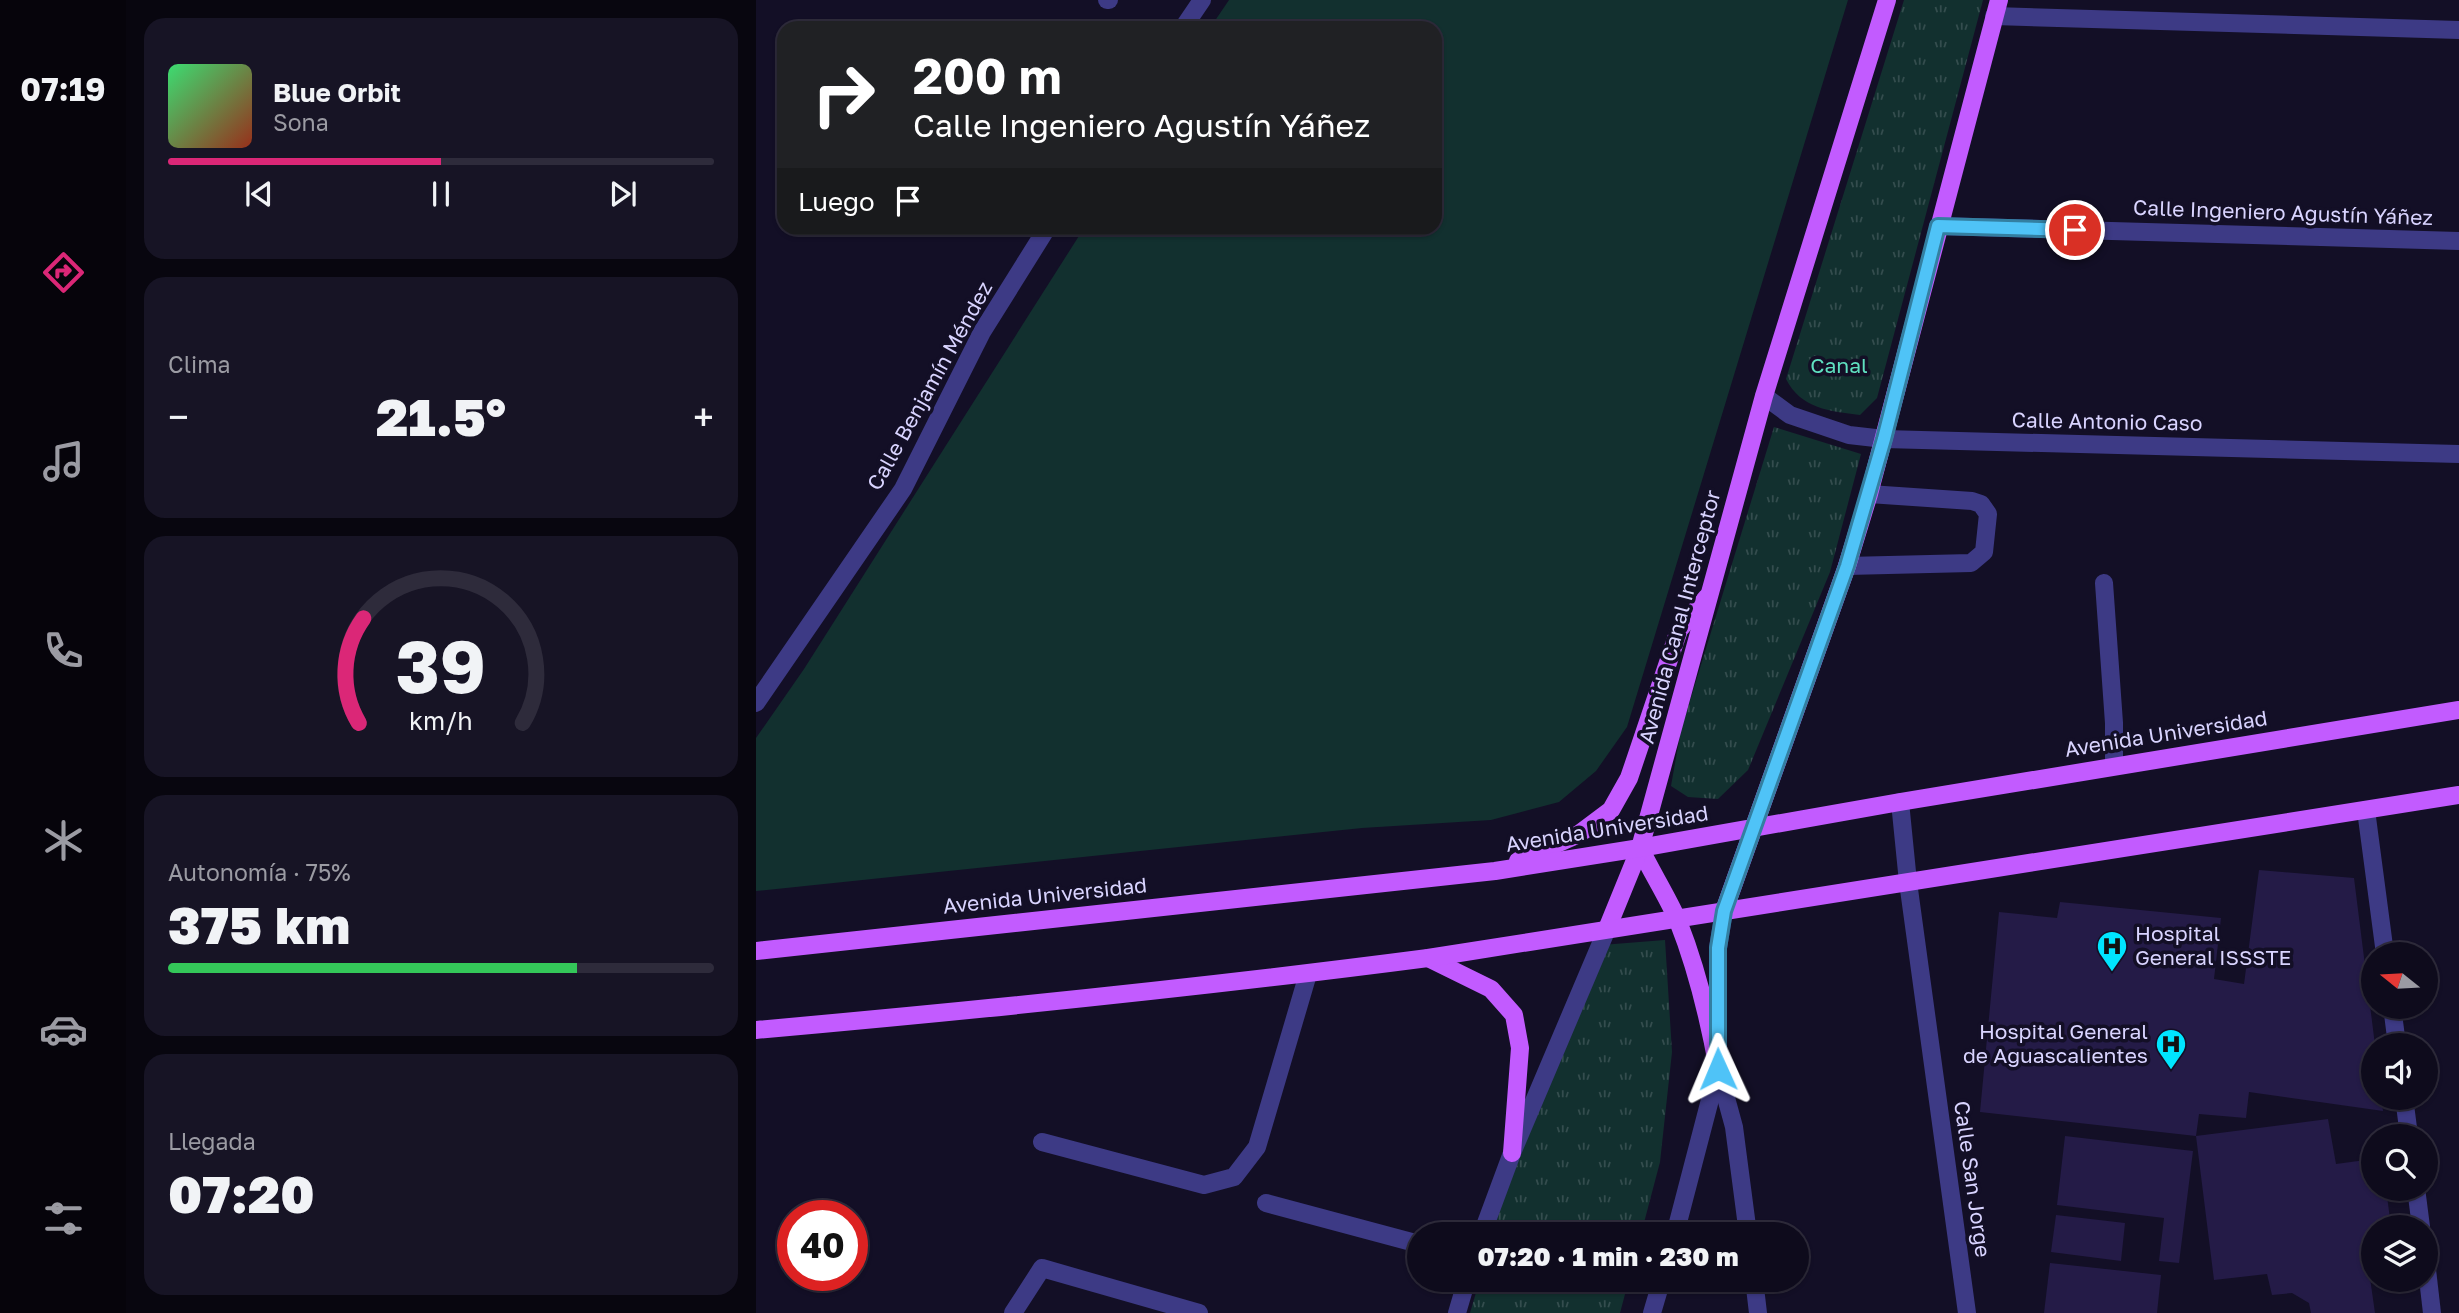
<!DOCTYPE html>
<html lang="es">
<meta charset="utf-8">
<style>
body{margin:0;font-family:"Golos Text",sans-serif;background:#171425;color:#f1f3f6;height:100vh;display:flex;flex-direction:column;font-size:26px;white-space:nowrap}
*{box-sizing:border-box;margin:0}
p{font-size:23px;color:#9b9ba3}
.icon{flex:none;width:38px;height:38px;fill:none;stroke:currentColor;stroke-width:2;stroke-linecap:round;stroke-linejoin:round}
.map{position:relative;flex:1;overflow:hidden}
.sheet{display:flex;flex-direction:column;gap:18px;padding:18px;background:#08060f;width:630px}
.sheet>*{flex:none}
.guide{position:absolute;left:21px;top:21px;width:665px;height:214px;border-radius:21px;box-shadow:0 2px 5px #0004,0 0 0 2px #2e2b3b;background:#202124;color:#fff;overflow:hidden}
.needle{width:46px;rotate:288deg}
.tools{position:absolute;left:1605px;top:942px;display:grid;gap:14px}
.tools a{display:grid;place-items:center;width:77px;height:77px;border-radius:50%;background:#0e0b1c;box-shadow:0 2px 5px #0004,0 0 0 2px #2e2b3b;font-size:35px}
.speed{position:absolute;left:21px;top:1200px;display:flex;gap:14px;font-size:35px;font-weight:700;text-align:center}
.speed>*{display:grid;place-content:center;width:91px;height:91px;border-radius:50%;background:#0e0b1c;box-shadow:0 2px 5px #0004,0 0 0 2px #2e2b3b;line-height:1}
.speed .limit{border:10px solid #d22;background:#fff;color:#111}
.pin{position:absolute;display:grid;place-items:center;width:60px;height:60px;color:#fff;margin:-30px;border:4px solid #fff;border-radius:50%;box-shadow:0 2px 7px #0007}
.me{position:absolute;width:77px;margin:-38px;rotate:359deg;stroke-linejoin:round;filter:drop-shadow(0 0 5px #0008)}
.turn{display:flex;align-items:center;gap:24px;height:147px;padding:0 21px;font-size:32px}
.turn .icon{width:91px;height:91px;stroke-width:2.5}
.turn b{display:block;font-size:49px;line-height:60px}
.then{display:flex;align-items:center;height:66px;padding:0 21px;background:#0003;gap:14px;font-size:26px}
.big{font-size:52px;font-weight:800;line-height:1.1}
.sheet .tile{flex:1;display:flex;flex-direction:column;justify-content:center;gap:10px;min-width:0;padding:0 24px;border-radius:21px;background:#171425}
.sheet .dial{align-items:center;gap:0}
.dial svg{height:182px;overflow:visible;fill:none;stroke:#2e2b3b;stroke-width:7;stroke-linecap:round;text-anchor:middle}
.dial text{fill:#f1f3f6;stroke:none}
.song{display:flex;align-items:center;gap:21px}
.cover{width:84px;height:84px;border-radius:10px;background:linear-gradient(135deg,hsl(140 70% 55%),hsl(10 70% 35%))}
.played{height:7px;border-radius:4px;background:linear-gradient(90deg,#db2777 50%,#2e2b3b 50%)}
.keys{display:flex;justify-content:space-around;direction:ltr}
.heat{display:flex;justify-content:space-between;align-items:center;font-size:38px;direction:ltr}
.charge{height:10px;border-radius:5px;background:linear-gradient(90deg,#34c759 75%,#2e2b3b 0)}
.trip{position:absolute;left:651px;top:1222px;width:402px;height:70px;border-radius:35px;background:#0e0b1c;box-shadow:0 2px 5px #0004,0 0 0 2px #2e2b3b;font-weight:800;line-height:70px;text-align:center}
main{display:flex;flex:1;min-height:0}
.tabs{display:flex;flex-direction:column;width:126px;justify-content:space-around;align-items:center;background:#06040b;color:#9b9ba3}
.tabs .icon{width:49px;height:49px}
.tabs .current{color:#db2777}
.tabs b{font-size:32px;color:#f1f3f6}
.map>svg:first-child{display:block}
.grass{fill:#12302f}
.park{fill:url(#park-tufts)}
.building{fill:#241b47}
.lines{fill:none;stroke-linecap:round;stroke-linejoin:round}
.minor{stroke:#3d3a85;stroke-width:18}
.major{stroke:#c25bff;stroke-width:18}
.route-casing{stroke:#337fa1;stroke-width:18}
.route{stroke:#4fc3f7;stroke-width:12}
.labels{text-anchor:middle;stroke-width:7;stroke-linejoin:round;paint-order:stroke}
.street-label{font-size:21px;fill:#d9d4ff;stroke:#130f26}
.park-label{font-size:21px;fill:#5fe0c0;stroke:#130f26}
.poi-label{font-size:21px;fill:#d9d4ff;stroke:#130f26;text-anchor:start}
</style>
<main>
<nav class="tabs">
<b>07:19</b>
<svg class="icon current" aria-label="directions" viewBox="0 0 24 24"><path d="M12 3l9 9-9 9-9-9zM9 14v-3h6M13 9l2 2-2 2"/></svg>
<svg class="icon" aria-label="music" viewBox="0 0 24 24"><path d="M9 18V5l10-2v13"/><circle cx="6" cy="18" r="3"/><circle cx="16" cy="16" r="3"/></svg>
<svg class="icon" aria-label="phone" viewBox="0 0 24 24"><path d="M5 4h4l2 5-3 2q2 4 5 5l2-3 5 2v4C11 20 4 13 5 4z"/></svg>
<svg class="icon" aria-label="climate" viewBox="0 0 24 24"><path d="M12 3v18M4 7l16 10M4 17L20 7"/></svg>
<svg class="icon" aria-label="car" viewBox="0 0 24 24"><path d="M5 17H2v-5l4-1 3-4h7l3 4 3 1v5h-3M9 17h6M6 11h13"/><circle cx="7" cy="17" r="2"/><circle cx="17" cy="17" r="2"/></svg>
<svg class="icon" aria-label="filters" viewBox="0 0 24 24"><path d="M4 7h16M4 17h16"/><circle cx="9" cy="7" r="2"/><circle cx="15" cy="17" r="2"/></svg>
</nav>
<section class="sheet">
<div class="tile">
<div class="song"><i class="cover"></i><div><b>Blue Orbit</b><p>Sona</p></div></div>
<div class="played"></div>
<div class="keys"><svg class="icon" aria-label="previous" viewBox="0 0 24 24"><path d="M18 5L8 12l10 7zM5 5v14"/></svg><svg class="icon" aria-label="pause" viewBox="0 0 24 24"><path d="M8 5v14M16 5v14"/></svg><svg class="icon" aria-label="next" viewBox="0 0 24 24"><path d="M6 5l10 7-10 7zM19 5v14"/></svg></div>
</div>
<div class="tile"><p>Clima</p>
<div class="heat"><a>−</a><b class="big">21.5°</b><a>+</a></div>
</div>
<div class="tile dial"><svg viewBox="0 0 100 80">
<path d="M14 69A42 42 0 1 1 86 69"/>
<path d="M14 69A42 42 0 0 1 16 23" stroke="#db2777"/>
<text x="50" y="56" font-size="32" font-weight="700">39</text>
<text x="50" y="72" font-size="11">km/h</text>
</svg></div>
<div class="tile"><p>Autonomía · 75%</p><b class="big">375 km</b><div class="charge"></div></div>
<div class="tile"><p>Llegada</p><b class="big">07:20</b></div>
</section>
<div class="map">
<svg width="1703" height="1313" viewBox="0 0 1703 1313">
<defs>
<pattern id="park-tufts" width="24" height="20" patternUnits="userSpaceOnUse" patternTransform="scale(1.75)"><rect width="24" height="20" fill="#12302f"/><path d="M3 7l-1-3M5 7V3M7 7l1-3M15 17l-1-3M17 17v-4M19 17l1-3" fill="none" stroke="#344d4e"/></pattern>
</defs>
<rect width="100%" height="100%" fill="#130f26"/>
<path class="grass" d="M473 0H1092L871 727 840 771 803 802 735 820 606 828 0 891V738L48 669 328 228H679V28H454Z"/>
<g class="park">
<path d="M1148 0H1227L1121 398 1104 415C1074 411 1045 409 1030 379Z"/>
<path d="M1018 427 1105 454 1074 572 992 770 962 799 932 797 915 786 925 730Z"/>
<path d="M909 940 916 1052 904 1162 885 1234H737L760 1150 846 945Z"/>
<path d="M724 1279H873L864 1313H714Z"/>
</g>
<g class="building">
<path d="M1503 870 1598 878 1619 1045H1617V1097H1625L1627 1111 1493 1092 1490 1118 1443 1114 1440 1136 1572 1119 1580 1164 1617 1159V1188H1630L1635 1227H1617V1263L1612 1264 1619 1313H1555L1553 1303 1536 1293 1516 1295 1511 1274 1458 1280 1440 1136 1224 1112 1243 912 1301 918 1304 902 1465 918 1458 979 1488 984Z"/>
<path d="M1309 1136 1437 1151 1423 1263 1403 1261 1408 1218 1301 1205Z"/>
<path d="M1300 1215 1369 1223 1365 1261 1295 1252Z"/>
<path d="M1294 1263 1405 1275 1401 1313H1288Z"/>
</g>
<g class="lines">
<g class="minor">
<path d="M351 0H353"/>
<path d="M1238 16 1703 30"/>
<path d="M427 28 446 0"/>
<path d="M1182 226 1703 241"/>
<path d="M1008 396 1034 415 1093 435 1128 439 1703 454"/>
<path d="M1091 566 1215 563 1228 552 1232 514 1225 504 1216 501 1113 494"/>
<path d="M1348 583 1358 723V766"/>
<path d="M0 703 147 489 226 332 291 228"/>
<path d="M1144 802 1152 882 1211 1313"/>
<path d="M1610 810 1629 954"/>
<path d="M1636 1006 1641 1045"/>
<path d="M963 1072 978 1127 992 1234"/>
<path d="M1648 1097 1653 1136"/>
<path d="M286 1142 448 1185 478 1177 501 1147 552 974"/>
<path d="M1660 1188 1665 1227"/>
<path d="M510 1203 663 1244"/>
<path d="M726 1234 756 1153 851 929"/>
<path d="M919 1234 962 1069V948L968 911"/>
<path d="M1670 1261 1676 1313"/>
<path d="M998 1279 1002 1313"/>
<path d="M257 1313 286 1268 443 1313"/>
<path d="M701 1313 711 1279"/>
<path d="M896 1313 906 1279"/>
</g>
<g class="major">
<path d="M884 848C896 873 911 896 922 921 941 969 953 1019 962 1069"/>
<path d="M762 861 823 834 855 810 873 778 923 630 951 597"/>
<path d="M968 911 1091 566 1113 494 1243 0"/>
<path d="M851 929 884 848 1008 396 1131 0"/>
<path d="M0 951 739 871 884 848 1144 802 1703 710"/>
<path d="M672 958 735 989 758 1015 764 1048 756 1153"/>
<path d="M0 1030C225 1010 449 987 672 958L1703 795"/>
</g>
</g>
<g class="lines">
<g class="route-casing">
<path id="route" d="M962 1069V948L968 911 1091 566 1128 439 1182 226 1319 230"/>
</g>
<use href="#route" class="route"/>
</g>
<defs>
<g id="hospital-pin" transform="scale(1.575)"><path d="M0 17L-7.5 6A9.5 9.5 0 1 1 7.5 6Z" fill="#00e5ff" stroke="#130f26"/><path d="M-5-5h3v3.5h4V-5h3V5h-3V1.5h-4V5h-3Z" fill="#111"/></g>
</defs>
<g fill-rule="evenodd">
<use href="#hospital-pin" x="1356" y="946"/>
<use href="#hospital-pin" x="1415" y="1044"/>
</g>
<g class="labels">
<g class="street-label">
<text transform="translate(1527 213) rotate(2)" y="7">Calle Ingeniero Agustín Yáñez</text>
<text transform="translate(174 386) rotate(-61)" y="7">Calle Benjamín Méndez</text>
<text transform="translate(1351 422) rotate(1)" y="7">Calle Antonio Caso</text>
<text transform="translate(924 617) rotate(-75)" y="7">Avenida Canal Interceptor</text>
<text transform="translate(1410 734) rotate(-9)" y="7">Avenida Universidad</text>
<text transform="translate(851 829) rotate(-9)" y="7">Avenida Universidad</text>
<text transform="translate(289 896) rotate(-6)" y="7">Avenida Universidad</text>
<text transform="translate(1216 1179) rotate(82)" y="7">Calle San Jorge</text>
</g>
<g class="park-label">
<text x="1083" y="373">Canal</text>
</g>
<g class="poi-label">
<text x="1379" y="941">Hospital<tspan x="1379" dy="24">General ISSSTE</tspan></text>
<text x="1392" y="1039" text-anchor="end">Hospital General<tspan x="1392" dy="24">de Aguascalientes</tspan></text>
</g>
</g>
</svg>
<div class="tools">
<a><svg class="needle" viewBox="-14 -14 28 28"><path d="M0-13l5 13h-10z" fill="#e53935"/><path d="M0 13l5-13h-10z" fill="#9b9ba3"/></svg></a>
<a><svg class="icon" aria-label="sound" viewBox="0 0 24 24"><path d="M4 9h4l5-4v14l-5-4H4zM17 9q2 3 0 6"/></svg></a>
<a><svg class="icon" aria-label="search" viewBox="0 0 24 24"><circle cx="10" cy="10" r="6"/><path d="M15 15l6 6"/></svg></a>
<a><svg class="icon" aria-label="layers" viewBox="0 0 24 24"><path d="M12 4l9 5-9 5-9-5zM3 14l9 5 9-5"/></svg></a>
</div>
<div class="speed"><div class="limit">40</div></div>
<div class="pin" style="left:1319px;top:230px;background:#d93025"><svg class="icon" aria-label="arrive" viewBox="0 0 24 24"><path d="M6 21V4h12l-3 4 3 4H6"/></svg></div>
<svg class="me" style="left:962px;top:1069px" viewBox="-20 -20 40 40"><path d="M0-17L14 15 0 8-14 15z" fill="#4fc3f7" stroke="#fff" stroke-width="4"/></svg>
<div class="trip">07:20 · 1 min · 230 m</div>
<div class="guide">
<div class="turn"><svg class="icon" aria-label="right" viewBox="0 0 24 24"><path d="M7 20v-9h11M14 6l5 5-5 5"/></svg><div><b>200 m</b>Calle Ingeniero Agustín Yáñez</div></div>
<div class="then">Luego<svg class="icon" aria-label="arrive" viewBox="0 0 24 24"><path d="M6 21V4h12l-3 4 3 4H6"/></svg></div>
</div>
</div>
</main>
